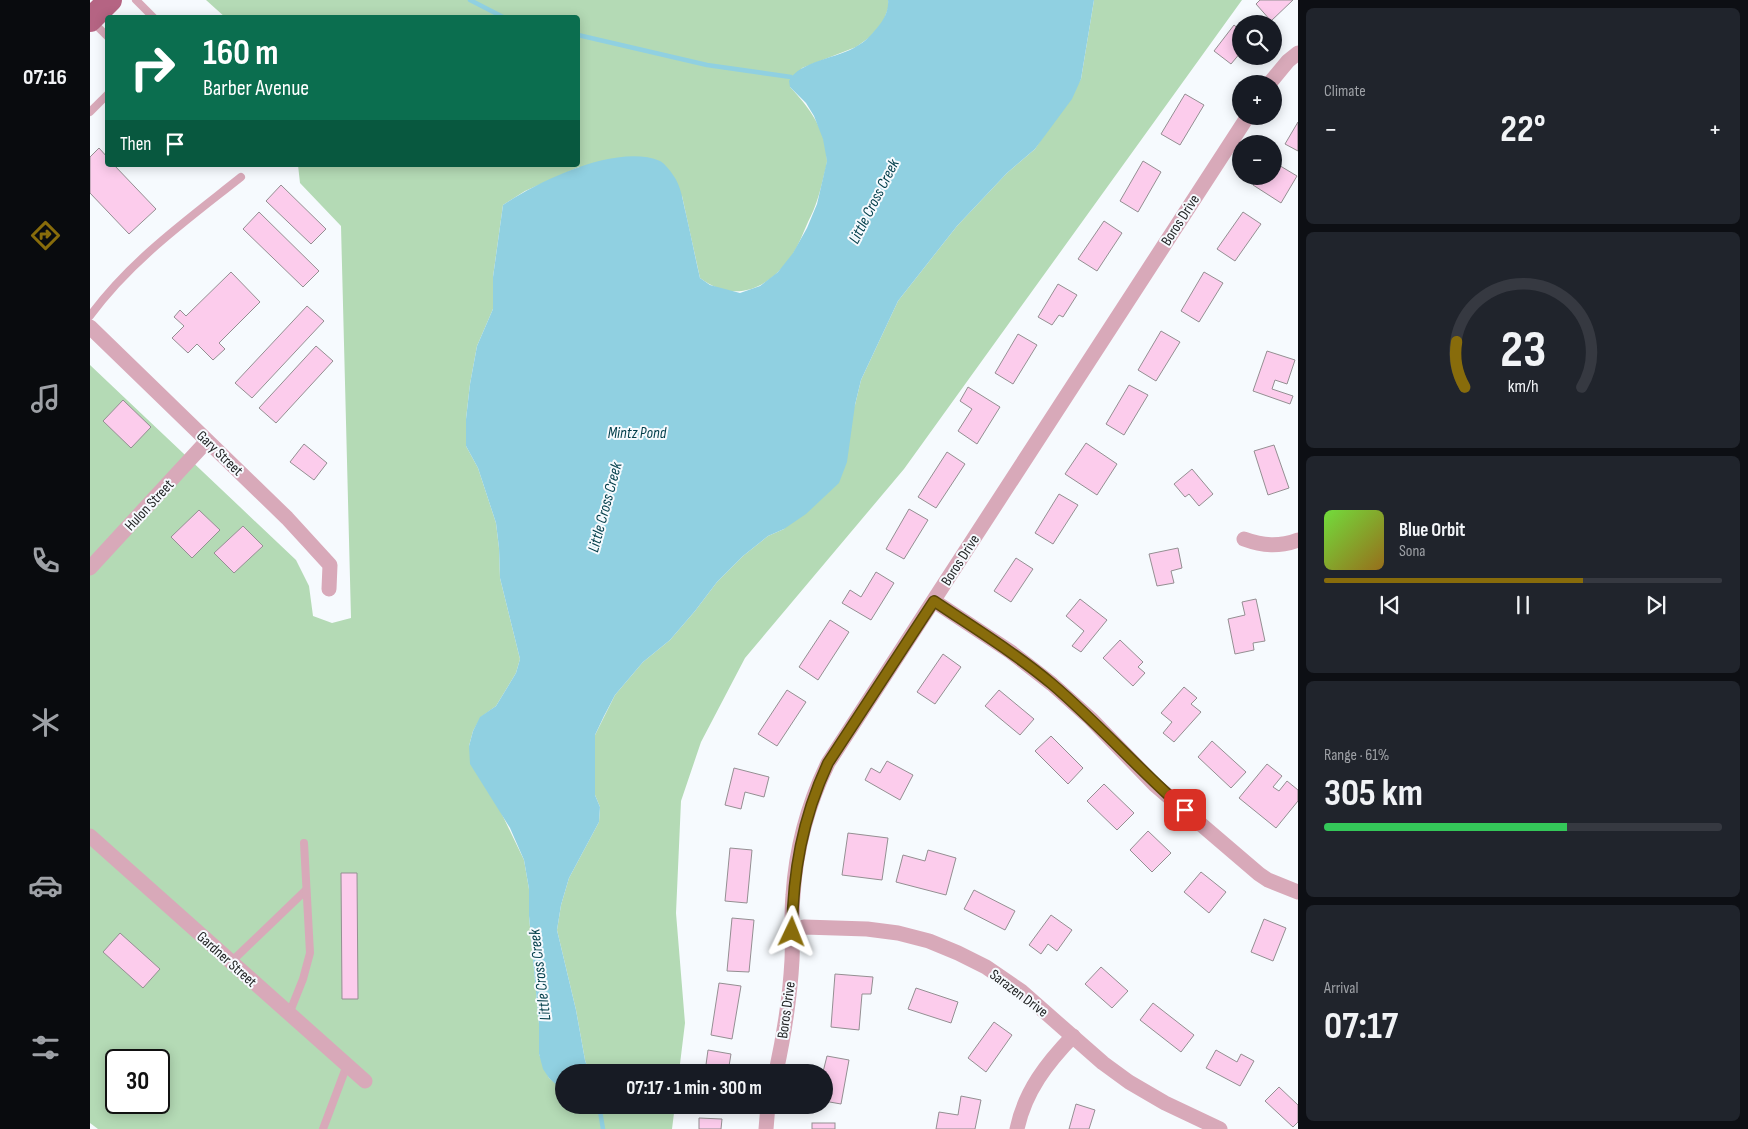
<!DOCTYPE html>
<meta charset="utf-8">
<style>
body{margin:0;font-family:"Sofia Sans Condensed",sans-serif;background:#20242c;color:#f1f3f6;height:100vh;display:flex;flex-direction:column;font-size:19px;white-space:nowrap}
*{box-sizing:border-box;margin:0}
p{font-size:16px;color:#9ea1a6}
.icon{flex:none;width:28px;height:28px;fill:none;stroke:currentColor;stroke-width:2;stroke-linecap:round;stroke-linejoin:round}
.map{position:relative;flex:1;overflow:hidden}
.sheet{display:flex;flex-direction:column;gap:8px;padding:8px;background:#0d0f14;width:450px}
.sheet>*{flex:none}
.banner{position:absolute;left:15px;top:15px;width:475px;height:152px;border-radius:5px;box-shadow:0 2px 12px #0003;background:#0b6e4f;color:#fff;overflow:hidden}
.buttons{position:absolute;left:1142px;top:15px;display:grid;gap:10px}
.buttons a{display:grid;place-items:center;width:50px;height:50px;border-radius:50%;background:#171b24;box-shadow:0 2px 12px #0003;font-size:25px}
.speed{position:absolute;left:15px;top:1049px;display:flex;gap:10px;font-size:25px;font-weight:700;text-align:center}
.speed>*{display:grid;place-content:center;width:65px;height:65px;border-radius:50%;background:#171b24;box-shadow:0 2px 12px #0003;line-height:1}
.speed .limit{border:2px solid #111;border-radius:8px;background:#fff;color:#111}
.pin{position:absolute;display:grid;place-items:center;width:42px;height:42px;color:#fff;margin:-21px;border-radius:10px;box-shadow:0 2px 8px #0006}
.me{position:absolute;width:55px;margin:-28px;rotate:2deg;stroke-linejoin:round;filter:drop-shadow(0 0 4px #0008)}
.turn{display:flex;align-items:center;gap:18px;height:105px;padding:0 15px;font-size:22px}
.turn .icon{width:65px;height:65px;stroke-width:2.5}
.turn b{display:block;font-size:35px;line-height:42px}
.then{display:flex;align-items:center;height:48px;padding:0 15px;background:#0003;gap:10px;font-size:19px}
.big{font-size:38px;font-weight:700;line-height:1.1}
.sheet .card{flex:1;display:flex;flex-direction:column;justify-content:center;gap:8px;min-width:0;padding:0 18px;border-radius:8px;background:#20242c}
.sheet .dial{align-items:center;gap:0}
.dial svg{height:130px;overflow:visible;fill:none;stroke:#363941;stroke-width:7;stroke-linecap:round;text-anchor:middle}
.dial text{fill:#f1f3f6;stroke:none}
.song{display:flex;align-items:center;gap:15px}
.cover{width:60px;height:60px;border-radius:8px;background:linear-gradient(135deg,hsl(100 70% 55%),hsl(40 70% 35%))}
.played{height:5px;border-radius:2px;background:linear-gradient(90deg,#886c0b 65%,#363941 65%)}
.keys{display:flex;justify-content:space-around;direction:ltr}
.heat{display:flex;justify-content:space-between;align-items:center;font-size:28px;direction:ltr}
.charge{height:8px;border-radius:4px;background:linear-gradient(90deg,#34c759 61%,#363941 0)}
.trip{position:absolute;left:465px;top:1064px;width:278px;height:50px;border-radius:25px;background:#171b24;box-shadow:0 2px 12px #0003;font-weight:700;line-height:50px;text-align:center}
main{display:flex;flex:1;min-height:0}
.tabs{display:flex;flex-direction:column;width:90px;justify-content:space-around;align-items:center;background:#090b0e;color:#9ea1a6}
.tabs .icon{width:35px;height:35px}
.tabs .selected{color:#886c0b}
.tabs b{font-size:22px;color:#f1f3f6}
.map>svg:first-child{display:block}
.green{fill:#b4dab5;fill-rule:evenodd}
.water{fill:#90d0e1}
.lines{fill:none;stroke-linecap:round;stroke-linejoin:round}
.stream{stroke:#90d0e1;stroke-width:4.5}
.building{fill:#fcccec;stroke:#948f92}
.service{stroke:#d8a9b9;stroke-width:8}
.minor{stroke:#d8a9b9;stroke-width:15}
.primary{stroke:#b56483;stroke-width:24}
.route-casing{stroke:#584607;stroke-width:12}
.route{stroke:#886c0b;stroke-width:9}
.labels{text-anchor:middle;stroke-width:4;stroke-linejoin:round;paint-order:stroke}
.street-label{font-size:15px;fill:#222425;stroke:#f6fafe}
.water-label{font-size:16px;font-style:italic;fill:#003d49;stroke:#f6fafe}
</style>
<main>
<nav class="tabs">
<b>07:16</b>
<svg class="icon selected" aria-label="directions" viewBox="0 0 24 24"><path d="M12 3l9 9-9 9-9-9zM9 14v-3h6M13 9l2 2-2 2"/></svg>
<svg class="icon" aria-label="music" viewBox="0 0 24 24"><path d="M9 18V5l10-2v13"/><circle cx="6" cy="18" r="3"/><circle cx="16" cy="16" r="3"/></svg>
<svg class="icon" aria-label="phone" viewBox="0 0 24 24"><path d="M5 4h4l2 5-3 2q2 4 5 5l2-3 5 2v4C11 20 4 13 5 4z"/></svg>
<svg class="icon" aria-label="climate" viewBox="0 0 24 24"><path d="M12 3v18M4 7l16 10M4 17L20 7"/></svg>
<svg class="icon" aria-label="car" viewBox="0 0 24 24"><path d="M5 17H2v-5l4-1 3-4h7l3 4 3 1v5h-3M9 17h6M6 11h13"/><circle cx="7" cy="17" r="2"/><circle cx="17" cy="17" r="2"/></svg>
<svg class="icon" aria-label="filters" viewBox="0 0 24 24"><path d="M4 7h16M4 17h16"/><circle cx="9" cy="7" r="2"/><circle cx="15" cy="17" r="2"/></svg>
</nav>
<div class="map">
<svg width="1208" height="1129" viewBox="0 0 1208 1129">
<rect width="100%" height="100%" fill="#f6fafe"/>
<g class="green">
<path d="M116 0H798L799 6 793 22 780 37 766 47 712 68 700 87C719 107 737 131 737 161 737 165 735 171 734 175 730 192 726 207 718 222 713 233 709 244 703 254 680 288 646 305 610 278L592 196 489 167 435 191 413 205 403 277V309L387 346 380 384 376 419V446L388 468 406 523 409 548 410 578 430 659 426 673 406 706 391 717 383 731 379 746 434 860 439 889V916L449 1024V1054L459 1078 474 1090V1105H585L582 1129H8L0 1123V365L206 560 219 586 223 616 242 623 261 618 251 226 210 183 208 165H488V18H136ZM26 1060H69V1102H26Z"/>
<path d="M1004 0H1152L814 469 655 658 611 742 591 801 586 913 595 1023 589 1072H499L495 1060 486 1010 467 930 471 905 479 878 509 822 510 807 505 795V735L525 695 553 662 580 640 605 611 627 582 653 556 678 536 694 529 765 405 771 380 808 301 867 226 917 173 945 149 991 79Z"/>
</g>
<path class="water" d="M798 0H1004L991 79 982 99 945 149 917 173 867 226 808 301 771 380 765 405 757 462 749 483 716 514 694 529 678 536 653 556 627 582 605 611 580 640 553 662 525 695 514 716 505 735V795L510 807 509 822 479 878 471 905 467 930 486 1010 495 1060 499 1072H474V1090H472L459 1078 453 1069 449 1054V1024L439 916V889L434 860 420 828 380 764 379 746 383 731 390 717 406 706 426 673 430 659 410 578 409 548 406 523 388 468 376 446V419L380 384 387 346 403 309V277L413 205C449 181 527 143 570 161 574 163 580 170 583 175 591 185 593 202 596 214 601 235 605 257 610 278L620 285 650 293 670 286 688 272 703 253 717 228 727 204 737 161 733 139 724 116 716 103 700 87 699 81C709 61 749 58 767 46 775 42 781 35 787 28 794 20 799 10 798 0Z"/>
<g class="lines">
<g class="stream">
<path d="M380 0 415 18"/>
<path d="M488 35 617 65 701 77 704 80"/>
<path d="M509 1105 513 1129"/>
</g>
</g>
<g class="building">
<path d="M1170 0H1203L1181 21 1166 4Z"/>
<path d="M1144 25 1151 31V52L1141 64 1124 51Z"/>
<path d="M1095 94 1114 105 1090 145 1071 134Z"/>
<path d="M1208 122V151L1195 144Z"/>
<path d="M9 148 18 158V165H24L66 209 39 234 0 193V157Z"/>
<path d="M1053 161 1071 172 1048 212 1030 201Z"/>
<path d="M1187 164 1207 176 1191 203 1163 185 1169 176H1184V169Z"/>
<path d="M191 185 236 229 221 244 176 201Z"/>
<path d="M169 212 229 271 213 287 153 229Z"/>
<path d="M1153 212 1171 224 1145 261 1127 249Z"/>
<path d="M1014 221 1032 233 1007 271 988 259Z"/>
<path d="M141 272 170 302 129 343 135 349 123 360 107 344 98 353 82 338 94 326 84 317 90 310 96 316Z"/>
<path d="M1114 272 1133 283 1109 322 1091 311Z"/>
<path d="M968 284 987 295 973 317 969 315 962 325 948 317Z"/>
<path d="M217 306 234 321 162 398 145 383Z"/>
<path d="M1071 331 1090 342 1066 381 1048 370Z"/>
<path d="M928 334 947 345 923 384 905 373Z"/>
<path d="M226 346 243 361 186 423 169 408Z"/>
<path d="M1177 351 1205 360 1197 384 1185 380 1182 389 1203 396 1200 404 1163 391Z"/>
<path d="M1039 385 1058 395 1034 435 1016 424Z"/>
<path d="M878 387 910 407 887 444 868 431 882 409 870 401Z"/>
<path d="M33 400 61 427 41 448 13 421Z"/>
<path d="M996 443 1027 464 1007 495 975 474Z"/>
<path d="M214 444 237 463 224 480 200 462Z"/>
<path d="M1184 445 1199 488 1178 495 1164 451Z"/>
<path d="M857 452 875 464 846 508 828 497Z"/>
<path d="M1102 469 1123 494 1109 506 1099 494 1095 497 1084 484Z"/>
<path d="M969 494 988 505 963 544 945 533Z"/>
<path d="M819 509 838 520 814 559 796 549Z"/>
<path d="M109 510 130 530 102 558 81 537Z"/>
<path d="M153 526 173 546 144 573 124 553Z"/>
<path d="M1088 548 1092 568 1081 571 1084 583 1067 586 1059 554Z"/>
<path d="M926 558 943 569 921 602 904 591Z"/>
<path d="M786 572 804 583 781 620 752 603 760 590 771 597Z"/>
<path d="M990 599 1017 620 991 652 982 646 994 631 976 616Z"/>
<path d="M1166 599 1175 641 1163 643 1164 650 1145 654 1138 619 1155 615 1152 602Z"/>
<path d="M740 620 759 632 728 680 709 667Z"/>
<path d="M1030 640 1053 662 1048 667 1055 673 1043 686 1013 658Z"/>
<path d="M853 654 871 667 845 704 827 692Z"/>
<path d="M1094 687 1107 698 1101 704 1111 712 1084 742 1073 733 1082 722 1071 713Z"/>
<path d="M697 690 716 702 687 746 668 734Z"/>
<path d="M909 690 944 719 930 735 895 706Z"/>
<path d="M961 736 993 768 978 784 945 751Z"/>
<path d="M1122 741 1156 772 1141 788 1108 757Z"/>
<path d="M797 761 823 775 810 800 775 780 781 768 790 773Z"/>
<path d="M1177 764 1192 776 1183 787 1189 791 1197 781 1208 790V801L1186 828 1149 798Z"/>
<path d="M644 768 679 777 674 797 655 792 651 809 635 805Z"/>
<path d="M1014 784 1044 813 1027 830 997 801Z"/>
<path d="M1058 831 1081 853 1062 872 1040 850Z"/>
<path d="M758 833 798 838 792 880 752 875Z"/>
<path d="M640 848 662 850 657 903 635 901Z"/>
<path d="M838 850 866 858 856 895 806 882 813 855 835 861Z"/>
<path d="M1111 872 1136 892 1119 913 1094 892Z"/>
<path d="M251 873H267L268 999H252Z"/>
<path d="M884 890 925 911 915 930 874 909Z"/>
<path d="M961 915 982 930 967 951 958 944 951 954 939 945Z"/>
<path d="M642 918 664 920 659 972 637 971Z"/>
<path d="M1174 919 1196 928 1183 961 1161 952Z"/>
<path d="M30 933 70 969 53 988 13 952Z"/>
<path d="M1011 967 1038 991 1022 1008 995 984Z"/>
<path d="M745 974 783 977 781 994H772L769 1030 741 1027Z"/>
<path d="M629 983 651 986 642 1039 621 1035Z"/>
<path d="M826 988 868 1002 861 1023 818 1009Z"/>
<path d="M1063 1003 1104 1035 1091 1052 1050 1020Z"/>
<path d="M904 1022 922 1035 896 1072 878 1058Z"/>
<path d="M618 1050 641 1054 638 1072H615Z"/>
<path d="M1126 1050 1147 1062 1151 1054 1164 1061 1150 1086 1116 1068Z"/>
<path d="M737 1056 759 1060 751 1104 734 1101 733 1072Z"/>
<path d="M1189 1087 1208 1105V1122L1203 1127 1175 1101Z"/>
<path d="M871 1096 891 1100 885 1129H846L849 1112 868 1115Z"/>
<path d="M986 1104 1005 1110 999 1129H979Z"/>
<path d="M609 1118 632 1119 631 1129H609Z"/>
<rect x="722" y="1123" width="23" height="6"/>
</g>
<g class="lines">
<g class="service">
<path d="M46 0 64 18"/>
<path d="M2 21 18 37"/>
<path d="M0 112 18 94"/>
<path d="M0 316C41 260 97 220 151 177"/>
<path d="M141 962 216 890"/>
<path d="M199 1014 213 979 220 953 214 843"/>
<path d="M233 1129 257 1065"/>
</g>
<g class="minor">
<path d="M1179 84 1198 61 1208 53"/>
<path d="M0 327 197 518 240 565 239 589"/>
<path d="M1154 539C1173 546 1189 547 1208 540"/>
<path d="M0 568 117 441"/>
<path d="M844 601 921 652 962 684 1001 719 1065 785 1169 874 1178 880 1208 892"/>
<path d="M0 836 275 1081"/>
<path d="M702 932 714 927 777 929 808 933 839 941 868 953 896 967 931 991 1013 1063 1039 1082 1075 1103 1130 1129"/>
<path d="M686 1072C694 1035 700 998 702 960 703 938 701 916 703 895 706 849 718 804 738 763L1158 116"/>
<path d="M676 1129 678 1105"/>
<path d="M927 1129C935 1091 957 1063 983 1036"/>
</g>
<path class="primary" d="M0 20 20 0"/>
</g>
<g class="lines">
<g class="route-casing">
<path id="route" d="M702 932C703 872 712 819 738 763L844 601C884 628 925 653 962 684 1009 724 1049 770 1095 810"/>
</g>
<use href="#route" class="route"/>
</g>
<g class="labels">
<g class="street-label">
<text transform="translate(1090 220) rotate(-57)" y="5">Boros Drive</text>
<text transform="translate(130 453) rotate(44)" y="5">Gary Street</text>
<text transform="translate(59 505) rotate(-47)" y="5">Hulon Street</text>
<text transform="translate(870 560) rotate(-57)" y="5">Boros Drive</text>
<text transform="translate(137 959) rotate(42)" y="5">Gardner Street</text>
<text transform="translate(929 993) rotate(37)" y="5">Sarazen Drive</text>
<text transform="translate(696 1010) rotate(-82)" y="5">Boros Drive</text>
</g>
<g class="water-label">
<text transform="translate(783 201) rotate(-63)" y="6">Little Cross Creek</text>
<text x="547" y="438">Mintz Pond</text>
<text transform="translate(514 507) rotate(-75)" y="6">Little Cross Creek</text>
<text transform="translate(449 975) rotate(-97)" y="6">Little Cross Creek</text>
</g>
</g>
</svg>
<div class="buttons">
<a><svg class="icon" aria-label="search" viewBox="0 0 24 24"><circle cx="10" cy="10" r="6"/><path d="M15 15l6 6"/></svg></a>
<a>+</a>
<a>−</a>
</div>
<div class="speed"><div class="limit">30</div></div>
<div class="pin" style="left:1095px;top:810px;background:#d93025"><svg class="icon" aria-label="arrive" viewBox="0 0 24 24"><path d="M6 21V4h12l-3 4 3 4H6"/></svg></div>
<svg class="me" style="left:702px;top:932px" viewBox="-20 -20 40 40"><path d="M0-17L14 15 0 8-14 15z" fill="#886c0b" stroke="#fff" stroke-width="4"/></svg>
<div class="trip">07:17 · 1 min · 300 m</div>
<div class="banner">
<div class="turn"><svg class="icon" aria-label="right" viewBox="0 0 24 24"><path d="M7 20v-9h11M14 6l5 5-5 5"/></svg><div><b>160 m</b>Barber Avenue</div></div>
<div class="then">Then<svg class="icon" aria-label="arrive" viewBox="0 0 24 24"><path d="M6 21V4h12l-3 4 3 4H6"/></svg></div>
</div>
</div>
<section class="sheet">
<div class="card"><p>Climate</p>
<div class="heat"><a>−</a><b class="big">22°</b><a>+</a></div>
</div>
<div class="card dial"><svg viewBox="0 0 100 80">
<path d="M14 69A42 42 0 1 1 86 69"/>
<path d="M14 69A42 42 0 0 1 9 41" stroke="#886c0b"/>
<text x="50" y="56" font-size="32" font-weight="700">23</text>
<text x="50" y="72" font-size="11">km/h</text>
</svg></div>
<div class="card">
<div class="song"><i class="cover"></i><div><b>Blue Orbit</b><p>Sona</p></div></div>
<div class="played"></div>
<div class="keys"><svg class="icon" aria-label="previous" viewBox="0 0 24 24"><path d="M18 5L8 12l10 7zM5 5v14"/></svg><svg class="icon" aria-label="pause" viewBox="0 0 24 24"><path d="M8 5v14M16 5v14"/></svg><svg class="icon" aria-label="next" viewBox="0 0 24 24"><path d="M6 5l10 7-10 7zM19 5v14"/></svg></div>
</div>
<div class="card"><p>Range · 61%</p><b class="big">305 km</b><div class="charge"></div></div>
<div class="card"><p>Arrival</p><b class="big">07:17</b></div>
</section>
</main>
